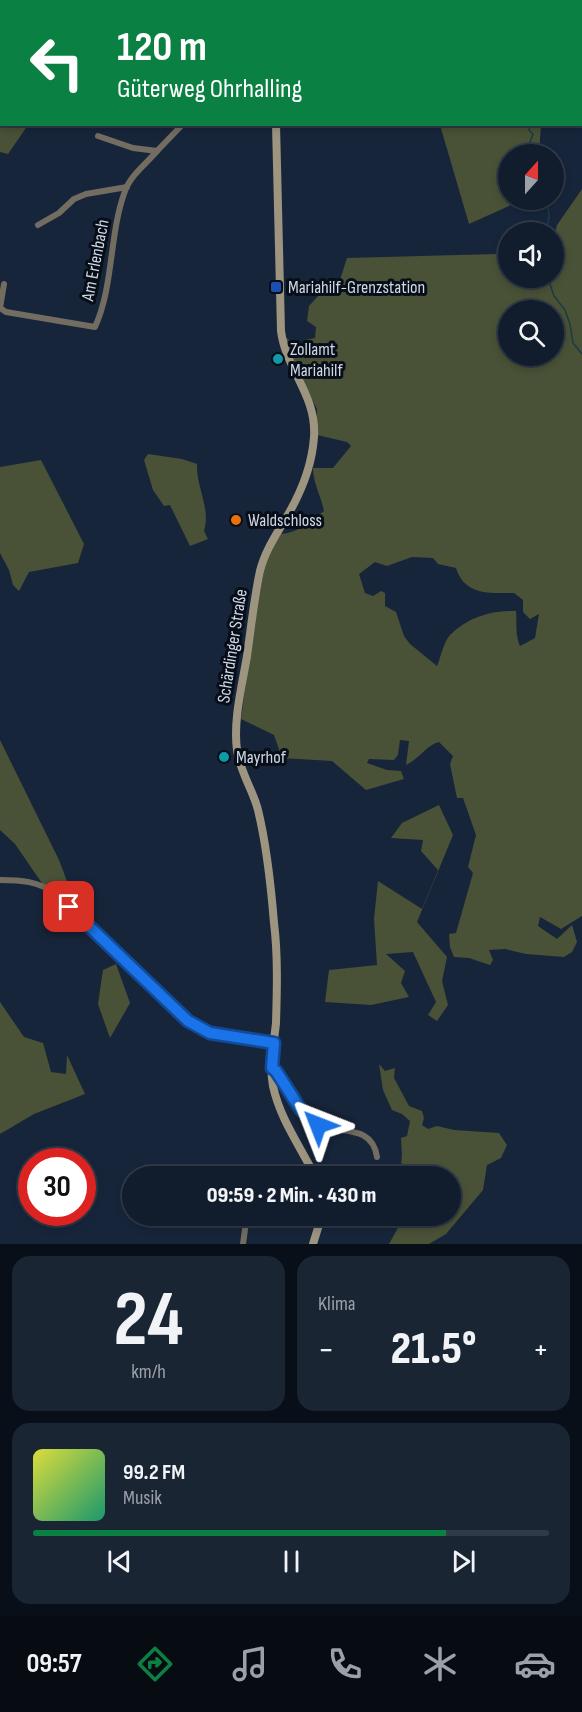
<!DOCTYPE html>
<html lang="de">
<meta charset="utf-8">
<style>
body{margin:0;font-family:"Sofia Sans Condensed",sans-serif;background:#1a2534;color:#f1f3f6;height:100vh;display:flex;flex-direction:column;font-size:22px;white-space:nowrap}
*{box-sizing:border-box;margin:0}
p{font-size:20px;color:#9ca1a9}
.icon{flex:none;width:33px;height:33px;fill:none;stroke:currentColor;stroke-width:2;stroke-linecap:round;stroke-linejoin:round}
.map{position:relative;height:1244px;overflow:hidden}
.sheet{display:flex;flex-direction:column;gap:12px;padding:12px;background:#090f18;flex:1}
.sheet>*{flex:none}
.hud{position:absolute;left:0px;top:0px;width:582px;height:126px;box-shadow:0 3px 9px #0003,0 0 0 2px #303a48;background:#0b8043;color:#fff;overflow:hidden}
.needle{width:39px;rotate:21deg}
.controls{position:absolute;left:498px;top:144px;display:grid;gap:12px}
.controls a{display:grid;place-items:center;width:66px;height:66px;border-radius:50%;background:#111c2c;box-shadow:0 3px 9px #0003,0 0 0 2px #303a48;font-size:30px}
.speed{position:absolute;left:18px;top:1148px;display:flex;gap:12px;font-size:30px;font-weight:700;text-align:center}
.speed>*{display:grid;place-content:center;width:78px;height:78px;border-radius:50%;background:#111c2c;box-shadow:0 3px 9px #0003,0 0 0 2px #303a48;line-height:1}
.speed .limit{border:9px solid #d22;background:#fff;color:#111}
.pin{position:absolute;display:grid;place-items:center;width:51px;height:51px;color:#fff;margin:-26px;border-radius:12px;box-shadow:0 3px 9px #0006}
.me{position:absolute;width:66px;margin:-33px;rotate:315deg;stroke-linejoin:round;filter:drop-shadow(0 0 4px #0008)}
.turn{display:flex;align-items:center;gap:21px;height:126px;padding:0 18px;font-size:27px}
.turn .icon{width:78px;height:78px;stroke-width:2.5}
.turn b{display:block;font-size:42px;line-height:51px}
.big{font-size:45px;font-weight:800;line-height:1.1}
.sheet .tile{flex:1;display:flex;flex-direction:column;justify-content:center;gap:9px;min-width:0;padding:0 21px;border-radius:18px;background:#1a2534}
.sheet .dial{align-items:center;gap:0}
.dial b{font-size:78px;line-height:1}
.song{display:flex;align-items:center;gap:18px}
.cover{width:72px;height:72px;border-radius:9px;background:linear-gradient(135deg,hsl(60 70% 55%),hsl(160 70% 35%))}
.played{height:6px;border-radius:3px;background:linear-gradient(90deg,#0b8043 80%,#303a48 80%)}
.keys{display:flex;justify-content:space-around;direction:ltr}
.heat{display:flex;justify-content:space-between;align-items:center;font-size:33px;direction:ltr}
.sheet .tiles{flex:1;display:grid;gap:12px;grid-template-columns:1fr 1fr}
.tile:last-child{grid-column:span 2}
.trip{position:absolute;left:122px;top:1166px;width:339px;height:60px;border-radius:30px;background:#111c2c;box-shadow:0 3px 9px #0003,0 0 0 2px #303a48;font-weight:800;line-height:60px;text-align:center}
.menu{display:flex;height:96px;justify-content:space-around;align-items:center;background:#070b12;color:#9ca1a9}
.menu .icon{width:42px;height:42px}
.menu .on{color:#0b8043}
.menu b{font-size:27px;color:#f1f3f6}
.map>svg:first-child{display:block}
.forest{fill:#495136;fill-rule:evenodd}
.lines{fill:none;stroke-linecap:round;stroke-linejoin:round}
.stream{stroke:#193c46;stroke-width:1.5}
.street{stroke:#726d60;stroke-width:6}
.secondary{stroke:#9e9581;stroke-width:8}
.route-casing{stroke:#114b97;stroke-width:15}
.route{stroke:#1a73e8;stroke-width:10}
.transit-dot{fill:#1a4fb4;stroke:#080e18;stroke-width:2}
.culture-dot{fill:#0f9aa8;stroke:#080e18;stroke-width:2}
.food-dot{fill:#e8710a;stroke:#080e18;stroke-width:2}
.labels{text-anchor:middle;stroke-width:6;stroke-linejoin:round;paint-order:stroke}
.street-label{font-size:18px;fill:#ced8e6;stroke:#080e18}
.poi-label{font-size:18px;fill:#ced8e6;stroke:#080e18;text-anchor:start}
</style>
<div class="map">
<svg width="582" height="1244" viewBox="0 0 582 1244">
<rect width="100%" height="100%" fill="#17253b"/>
<g class="forest">
<path d="M0 39 2 124 28 125 8 154 0 152Z"/>
<path d="M440 125H541L539 154H508V200H522L469 224Z"/>
<path d="M582 189V916L561 929 540 917 538 926 557 939 572 925 577 942 572 952 564 957 526 954 505 949 489 950 493 960 490 965 469 958 454 957 450 947 449 934 456 933 473 873 468 867 476 835 463 798H457L450 764 453 756 439 742C428 744 419 759 406 765L409 741 400 740 398 755 394 760 369 759 367 763 387 770 401 771 404 779 366 790 332 761 282 758 274 735 241 719 253 628 267 555 281 534C300 532 310 522 324 511 321 496 313 483 313 468H333L351 446 347 442 317 435V409L300 377 285 337 302 349 305 340 315 338 316 327 307 321 309 306 319 295 336 292 347 258 496 254 508 244V278H554V237L557 225ZM508 310H554V356H508ZM412 557 433 558 438 564 456 568C465 596 490 593 514 593L523 600V612L530 619 539 614 535 638 520 646C515 635 517 623 516 611 491 610 468 617 450 635 443 643 441 657 437 666L410 644 404 636 396 612 385 606V593L381 591 373 596 365 593 359 574 375 562 387 566Z"/>
<path d="M148 454 182 459 197 464C196 487 211 508 204 531L208 539 190 546 170 505 164 506 153 490 144 460Z"/>
<path d="M41 460 84 544 78 563 29 572 19 591 13 585 9 570 0 553V467Z"/>
<path d="M0 740 59 860 79 913 46 889 15 844 0 830Z"/>
<path d="M439 805 453 835 417 922 447 957 442 981 448 1005 437 1021 428 1015 436 1002 413 952 386 954 405 971 401 983 409 997 371 1005 325 1002 329 970 377 965 374 919 378 881 422 909 438 870 421 851 423 840 391 838 402 823Z"/>
<path d="M116 964 130 1003 110 1038 98 1004 103 970Z"/>
<path d="M0 1002 24 1037 43 1043 51 1072 66 1074 67 1055 85 1094 34 1114 0 1134Z"/>
<path d="M379 1064 385 1071 395 1068 394 1078 409 1106 422 1111 424 1118 422 1125 428 1129 437 1126 454 1130 499 1133 507 1145 501 1158 487 1165 483 1190 446 1234 429 1244H389L405 1215H450V1176H396L395 1170 403 1164 401 1163C403 1155 401 1147 401 1138L407 1136 410 1121 402 1114 392 1110 383 1090Z"/>
</g>
<g class="lines">
<g class="stream">
<path d="M525 2 527 0"/>
<path d="M530 124 529 130 533 134 528 148 533 154"/>
<path d="M543 200C552 210 550 221 544 232"/>
<path d="M548 278 554 296 565 310 570 324 573 343 582 354"/>
</g>
<g class="street">
<path d="M98 136 133 148 157 151 183 124"/>
<path d="M38 225 59 213 74 199 86 194 127 187"/>
<path d="M4 284 0 308 6 312 95 327C114 285 109 234 125 191 130 176 147 163 157 151"/>
<path d="M0 880C21 880 38 881 56 894L188 1021 210 1033 274 1043"/>
<path d="M271 1068 276 1071C286 1088 295 1109 311 1121 332 1137 372 1120 377 1157"/>
<path d="M243 1244 247 1215"/>
</g>
<g class="secondary">
<path d="M564 0 565 2"/>
<path d="M274 2V0"/>
<path d="M580 33 582 36"/>
<path d="M276 124 281 331C286 370 317 395 314 437 312 466 301 493 286 518 276 535 265 551 260 571 254 599 251 628 247 656 242 686 233 720 237 750 240 772 253 790 258 810 267 847 271 886 274 923 278 955 277 990 276 1023 274 1043 269 1065 273 1086 280 1119 300 1146 315 1176"/>
<path d="M313 1244 322 1215"/>
</g>
</g>
<g class="lines">
<g class="route-casing">
<path id="route" d="M69 907 188 1021 210 1033 274 1043 272 1068 276 1071 301 1110 318 1125"/>
</g>
<use href="#route" class="route"/>
</g>
<rect class="transit-dot" x="270" y="281" width="12" height="12" rx="3"/>
<g class="culture-dot">
<circle cx="278" cy="359" r="6"/>
<circle cx="224" cy="757" r="6"/>
</g>
<circle class="food-dot" cx="236" cy="520" r="6"/>
<g class="labels">
<g class="street-label">
<text transform="translate(95 260) rotate(-79)" y="6">Am Erlenbach</text>
<text transform="translate(232 646) rotate(-81)" y="6">Schärdinger Straße</text>
</g>
<g class="poi-label">
<text x="288" y="293">Mariahilf-Grenzstation</text>
<text x="290" y="355">Zollamt<tspan x="290" dy="21">Mariahilf</tspan></text>
<text x="248" y="526">Waldschloss</text>
<text x="236" y="763">Mayrhof</text>
</g>
</g>
</svg>
<div class="controls">
<a><svg class="needle" viewBox="-14 -14 28 28"><path d="M0-13l5 13h-10z" fill="#e53935"/><path d="M0 13l5-13h-10z" fill="#9ca1a9"/></svg></a>
<a><svg class="icon" aria-label="sound" viewBox="0 0 24 24"><path d="M4 9h4l5-4v14l-5-4H4zM17 9q2 3 0 6"/></svg></a>
<a><svg class="icon" aria-label="search" viewBox="0 0 24 24"><circle cx="10" cy="10" r="6"/><path d="M15 15l6 6"/></svg></a>
</div>
<div class="speed"><div class="limit">30</div></div>
<div class="pin" style="left:69px;top:907px;background:#d93025"><svg class="icon" aria-label="arrive" viewBox="0 0 24 24"><path d="M6 21V4h12l-3 4 3 4H6"/></svg></div>
<svg class="me" style="left:318px;top:1125px" viewBox="-20 -20 40 40"><path d="M0-17L14 15 0 8-14 15z" fill="#1a73e8" stroke="#fff" stroke-width="4"/></svg>
<div class="trip">09:59 · 2 Min. · 430 m</div>
<div class="hud">
<div class="turn"><svg class="icon" aria-label="left" viewBox="0 0 24 24"><path d="M17 20v-9H6M10 6l-5 5 5 5"/></svg><div><b>120 m</b>Güterweg Ohrhalling</div></div>
</div>
</div>
<section class="sheet">
<div class="tiles">
<div class="tile dial"><b>24</b><p>km/h</p></div>
<div class="tile"><p>Klima</p>
<div class="heat"><a>−</a><b class="big">21.5°</b><a>+</a></div>
</div>
<div class="tile">
<div class="song"><i class="cover"></i><div><b>99.2 FM</b><p>Musik</p></div></div>
<div class="played"></div>
<div class="keys"><svg class="icon" aria-label="previous" viewBox="0 0 24 24"><path d="M18 5L8 12l10 7zM5 5v14"/></svg><svg class="icon" aria-label="pause" viewBox="0 0 24 24"><path d="M8 5v14M16 5v14"/></svg><svg class="icon" aria-label="next" viewBox="0 0 24 24"><path d="M6 5l10 7-10 7zM19 5v14"/></svg></div>
</div>
</div>
</section>
<nav class="menu">
<b>09:57</b>
<svg class="icon on" aria-label="directions" viewBox="0 0 24 24"><path d="M12 3l9 9-9 9-9-9zM9 14v-3h6M13 9l2 2-2 2"/></svg>
<svg class="icon" aria-label="music" viewBox="0 0 24 24"><path d="M9 18V5l10-2v13"/><circle cx="6" cy="18" r="3"/><circle cx="16" cy="16" r="3"/></svg>
<svg class="icon" aria-label="phone" viewBox="0 0 24 24"><path d="M5 4h4l2 5-3 2q2 4 5 5l2-3 5 2v4C11 20 4 13 5 4z"/></svg>
<svg class="icon" aria-label="climate" viewBox="0 0 24 24"><path d="M12 3v18M4 7l16 10M4 17L20 7"/></svg>
<svg class="icon" aria-label="car" viewBox="0 0 24 24"><path d="M5 17H2v-5l4-1 3-4h7l3 4 3 1v5h-3M9 17h6M6 11h13"/><circle cx="7" cy="17" r="2"/><circle cx="17" cy="17" r="2"/></svg>
</nav>
